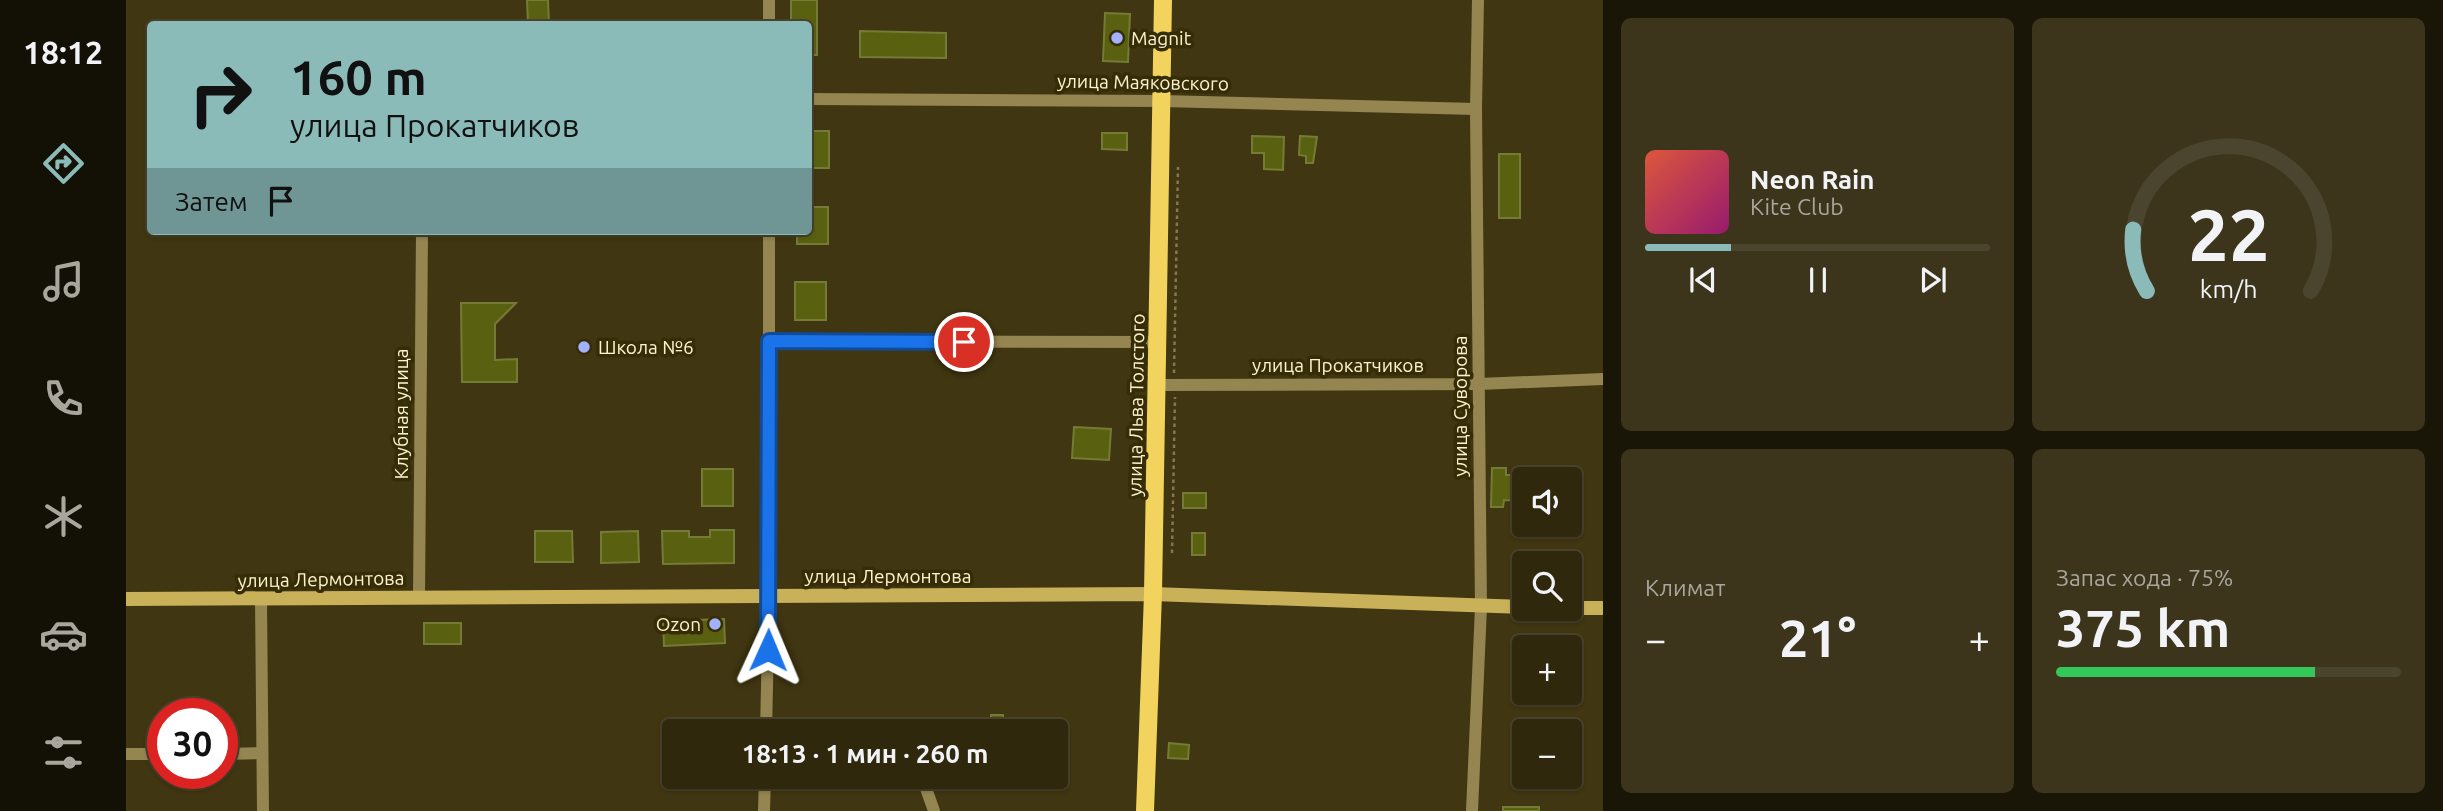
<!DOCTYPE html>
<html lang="ru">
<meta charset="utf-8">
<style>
body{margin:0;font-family:Ubuntu,sans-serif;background:#3c341b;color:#f1f3f6;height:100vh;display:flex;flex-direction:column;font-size:26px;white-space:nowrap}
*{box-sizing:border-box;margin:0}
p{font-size:23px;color:#a8a69d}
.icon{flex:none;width:38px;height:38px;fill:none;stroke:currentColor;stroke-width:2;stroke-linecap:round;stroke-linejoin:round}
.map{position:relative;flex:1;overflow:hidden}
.side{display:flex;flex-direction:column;gap:18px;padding:18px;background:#1a1607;width:840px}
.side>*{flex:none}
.guide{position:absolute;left:21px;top:21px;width:665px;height:214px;border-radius:7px;box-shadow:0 2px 5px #0004,0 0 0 2px #4b442e;background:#8bbbb9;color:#111;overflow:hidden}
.buttons{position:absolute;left:1386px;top:467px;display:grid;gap:14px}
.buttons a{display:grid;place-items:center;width:70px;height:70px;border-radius:7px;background:#30280d;box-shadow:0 2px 5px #0004,0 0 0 2px #4b442e;font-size:35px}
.speed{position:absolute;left:21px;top:698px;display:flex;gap:14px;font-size:35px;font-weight:700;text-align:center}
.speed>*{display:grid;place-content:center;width:91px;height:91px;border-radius:50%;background:#30280d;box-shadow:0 2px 5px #0004,0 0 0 2px #4b442e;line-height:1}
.speed .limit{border:10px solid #d22;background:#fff;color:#111}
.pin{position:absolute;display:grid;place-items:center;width:60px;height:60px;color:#fff;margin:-30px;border:4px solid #fff;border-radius:50%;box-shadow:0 2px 7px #0007}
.me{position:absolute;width:77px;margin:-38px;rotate:1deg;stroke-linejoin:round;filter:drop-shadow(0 0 5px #0008)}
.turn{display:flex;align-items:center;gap:24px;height:147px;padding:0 28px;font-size:32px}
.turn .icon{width:91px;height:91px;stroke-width:2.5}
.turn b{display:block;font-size:49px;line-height:60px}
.then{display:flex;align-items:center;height:66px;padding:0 28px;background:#0003;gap:14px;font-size:26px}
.big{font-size:52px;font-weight:600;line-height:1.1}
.side .tile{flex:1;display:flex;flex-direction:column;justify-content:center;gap:10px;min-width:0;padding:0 24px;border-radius:10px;background:#3c341b}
.side .dial{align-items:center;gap:0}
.dial svg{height:182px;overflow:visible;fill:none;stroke:#4b442e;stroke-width:7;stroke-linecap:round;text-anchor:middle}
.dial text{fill:#f1f3f6;stroke:none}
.song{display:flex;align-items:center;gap:21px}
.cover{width:84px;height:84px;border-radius:10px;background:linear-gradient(135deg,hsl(10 70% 55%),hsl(320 70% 35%))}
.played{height:7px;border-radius:4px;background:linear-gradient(90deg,#8bbbb9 25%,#4b442e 25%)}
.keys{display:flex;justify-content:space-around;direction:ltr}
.heat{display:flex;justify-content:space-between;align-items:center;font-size:38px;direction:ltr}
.charge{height:10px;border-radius:5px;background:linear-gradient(90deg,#34c759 75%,#4b442e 0)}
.side .tiles{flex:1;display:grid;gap:18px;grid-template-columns:repeat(2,1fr)}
.trip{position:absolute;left:536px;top:719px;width:406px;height:70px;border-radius:7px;background:#30280d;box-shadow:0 2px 5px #0004,0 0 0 2px #4b442e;font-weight:600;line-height:70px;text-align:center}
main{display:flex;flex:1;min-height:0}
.tabs{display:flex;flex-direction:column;width:126px;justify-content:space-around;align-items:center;background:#131005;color:#a8a69d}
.tabs .icon{width:49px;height:49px}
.tabs .current{color:#8bbbb9}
.tabs b{font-size:32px;color:#f1f3f6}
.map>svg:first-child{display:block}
.building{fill:#596010;stroke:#747b36;stroke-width:2}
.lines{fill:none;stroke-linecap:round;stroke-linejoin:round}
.path{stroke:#827853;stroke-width:2.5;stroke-dasharray:3.5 3.5;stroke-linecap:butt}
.street{stroke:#948551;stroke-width:12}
.secondary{stroke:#c9b15a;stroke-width:14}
.primary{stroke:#f1d35e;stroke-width:18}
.route-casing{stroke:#114b97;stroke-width:18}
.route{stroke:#1a73e8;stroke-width:12}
.poi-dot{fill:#a2b2fd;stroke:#362c05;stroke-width:2.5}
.labels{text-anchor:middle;stroke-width:7;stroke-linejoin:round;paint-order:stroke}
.poi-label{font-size:19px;fill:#fcf2cf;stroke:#362c05;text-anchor:start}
.street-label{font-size:19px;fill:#fcf2cf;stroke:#362c05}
</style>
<main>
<nav class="tabs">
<b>18:12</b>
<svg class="icon current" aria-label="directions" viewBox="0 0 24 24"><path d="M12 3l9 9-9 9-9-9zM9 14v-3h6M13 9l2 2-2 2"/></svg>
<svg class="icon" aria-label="music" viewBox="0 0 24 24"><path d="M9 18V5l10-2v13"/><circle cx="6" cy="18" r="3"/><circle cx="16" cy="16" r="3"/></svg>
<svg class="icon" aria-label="phone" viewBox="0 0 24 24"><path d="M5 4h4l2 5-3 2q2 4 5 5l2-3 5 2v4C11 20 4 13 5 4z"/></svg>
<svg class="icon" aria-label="climate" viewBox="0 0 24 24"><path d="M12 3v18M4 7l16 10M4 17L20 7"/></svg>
<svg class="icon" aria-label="car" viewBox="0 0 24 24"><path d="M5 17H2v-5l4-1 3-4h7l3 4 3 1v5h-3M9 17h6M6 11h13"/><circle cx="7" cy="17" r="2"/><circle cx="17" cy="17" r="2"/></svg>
<svg class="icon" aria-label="filters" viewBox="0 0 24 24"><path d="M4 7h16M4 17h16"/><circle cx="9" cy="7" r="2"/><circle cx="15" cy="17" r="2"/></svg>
</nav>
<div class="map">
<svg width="1477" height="811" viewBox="0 0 1477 811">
<rect width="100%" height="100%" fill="#403611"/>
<g class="building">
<path d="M401 0H422L423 24H465H402Z"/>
<path d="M665 0H691V55H682V24H665Z"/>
<path d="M979 13 1004 14 1002 62 977 61Z"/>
<path d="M734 31 820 33V58L734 57Z"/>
<rect x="682" y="131" width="21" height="37"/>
<path d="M976 133H1001V150L976 149Z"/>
<path d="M1126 136 1158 137 1157 170 1138 169V153H1126Z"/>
<path d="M1174 136 1191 137 1187 163H1180V156L1173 155Z"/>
<rect x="1373" y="154" width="21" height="64"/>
<path d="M682 207H702V244H671V231H682Z"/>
<rect x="669" y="282" width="31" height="38"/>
<path d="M335 303H390L369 324V360L391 359V382H336Z"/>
<path d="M948 427 985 429 983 460 946 458Z"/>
<path d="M1366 468H1380V475H1398V501L1378 500 1377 507H1365Z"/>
<rect x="576" y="469" width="31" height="37"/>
<rect x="1057" y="493" width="23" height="15"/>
<path d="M584 530H608V563L537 564 536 531H563V537H584Z"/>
<path d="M409 531H446L447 562H409Z"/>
<path d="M512 531 513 562 475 563V532Z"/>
<rect x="1066" y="533" width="13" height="22"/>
<path d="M598 619 599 643 538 646 537 621Z"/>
<rect x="298" y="623" width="37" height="21"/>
<rect x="865" y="715" width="12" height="17"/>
<path d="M1043 743 1063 745 1062 759 1042 758Z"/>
<rect x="1377" y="807" width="36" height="4"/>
</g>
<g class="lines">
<g class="path">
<path d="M1048 373 1052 167"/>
<path d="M1046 553 1049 397"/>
</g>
<g class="street">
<path d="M643 24V0"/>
<path d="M682 99 1036 101 1350 109"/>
<path d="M643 341 1033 342"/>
<path d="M1031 385 1353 384 1477 379"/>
<path d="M293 597 296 231"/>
<path d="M135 599 137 811"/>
<path d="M640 732 643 595V231"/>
<path d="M0 754H37"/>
<path d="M96 754 135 753"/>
<path d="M796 777 808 811"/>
<path d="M638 811 639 777"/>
<path d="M1346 811 1355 607 1350 109 1352 0"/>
</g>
<g class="secondary">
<path d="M0 599 1027 594 1398 607"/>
<path d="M1444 608H1477"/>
</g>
<path class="primary" d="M1019 811 1027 594 1037 0"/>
</g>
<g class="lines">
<g class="route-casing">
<path id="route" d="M642 650 643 341 838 342"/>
</g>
<use href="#route" class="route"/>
</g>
<g class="poi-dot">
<circle cx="991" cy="38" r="7"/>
<circle cx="458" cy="347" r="7"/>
<circle cx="589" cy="624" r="7"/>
</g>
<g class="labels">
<g class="poi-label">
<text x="1005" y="45">Magnit</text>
<text x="472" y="354">Школа №6</text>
<text x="575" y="631" text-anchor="end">Ozon</text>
</g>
<g class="street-label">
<text transform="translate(1017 82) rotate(1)" y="7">улица Маяковского</text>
<text x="1212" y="372">улица Прокатчиков</text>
<text transform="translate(1010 405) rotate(-89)" y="7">улица Льва Толстого</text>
<text transform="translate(1334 406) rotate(-90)" y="7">улица Суворова</text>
<text transform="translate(275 414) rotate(-90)" y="7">Клубная улица</text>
<text x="762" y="583">улица Лермонтова</text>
<text transform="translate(195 579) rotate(-1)" y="7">улица Лермонтова</text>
</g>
</g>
</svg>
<div class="buttons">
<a><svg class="icon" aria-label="sound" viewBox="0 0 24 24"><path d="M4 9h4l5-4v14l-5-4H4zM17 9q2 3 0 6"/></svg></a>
<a><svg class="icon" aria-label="search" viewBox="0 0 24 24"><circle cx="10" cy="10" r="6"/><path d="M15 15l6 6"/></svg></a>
<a>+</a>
<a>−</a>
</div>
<div class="speed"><div class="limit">30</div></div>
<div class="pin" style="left:838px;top:342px;background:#d93025"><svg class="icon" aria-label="arrive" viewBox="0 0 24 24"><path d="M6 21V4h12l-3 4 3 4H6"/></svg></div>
<svg class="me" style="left:642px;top:650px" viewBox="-20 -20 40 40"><path d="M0-17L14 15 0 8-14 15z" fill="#1a73e8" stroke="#fff" stroke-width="4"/></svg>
<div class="trip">18:13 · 1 мин · 260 m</div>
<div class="guide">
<div class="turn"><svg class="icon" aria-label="right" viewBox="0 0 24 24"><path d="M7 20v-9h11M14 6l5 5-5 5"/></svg><div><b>160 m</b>улица Прокатчиков</div></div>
<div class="then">Затем<svg class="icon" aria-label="arrive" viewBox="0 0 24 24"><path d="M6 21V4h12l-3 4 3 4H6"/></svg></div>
</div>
</div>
<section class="side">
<div class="tiles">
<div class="tile">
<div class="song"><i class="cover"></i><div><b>Neon Rain</b><p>Kite Club</p></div></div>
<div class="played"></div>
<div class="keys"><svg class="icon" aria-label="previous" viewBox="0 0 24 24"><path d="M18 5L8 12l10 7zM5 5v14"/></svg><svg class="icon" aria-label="pause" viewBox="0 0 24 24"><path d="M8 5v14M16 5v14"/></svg><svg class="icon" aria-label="next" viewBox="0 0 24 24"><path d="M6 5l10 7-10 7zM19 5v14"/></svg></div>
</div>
<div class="tile dial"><svg viewBox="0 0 100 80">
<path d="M14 69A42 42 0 1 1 86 69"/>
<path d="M14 69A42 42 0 0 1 8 42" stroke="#8bbbb9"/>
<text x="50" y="56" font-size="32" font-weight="700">22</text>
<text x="50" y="72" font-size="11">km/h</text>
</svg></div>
<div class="tile"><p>Климат</p>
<div class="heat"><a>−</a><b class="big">21°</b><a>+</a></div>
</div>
<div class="tile"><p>Запас хода · 75%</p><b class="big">375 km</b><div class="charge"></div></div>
</div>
</section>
</main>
